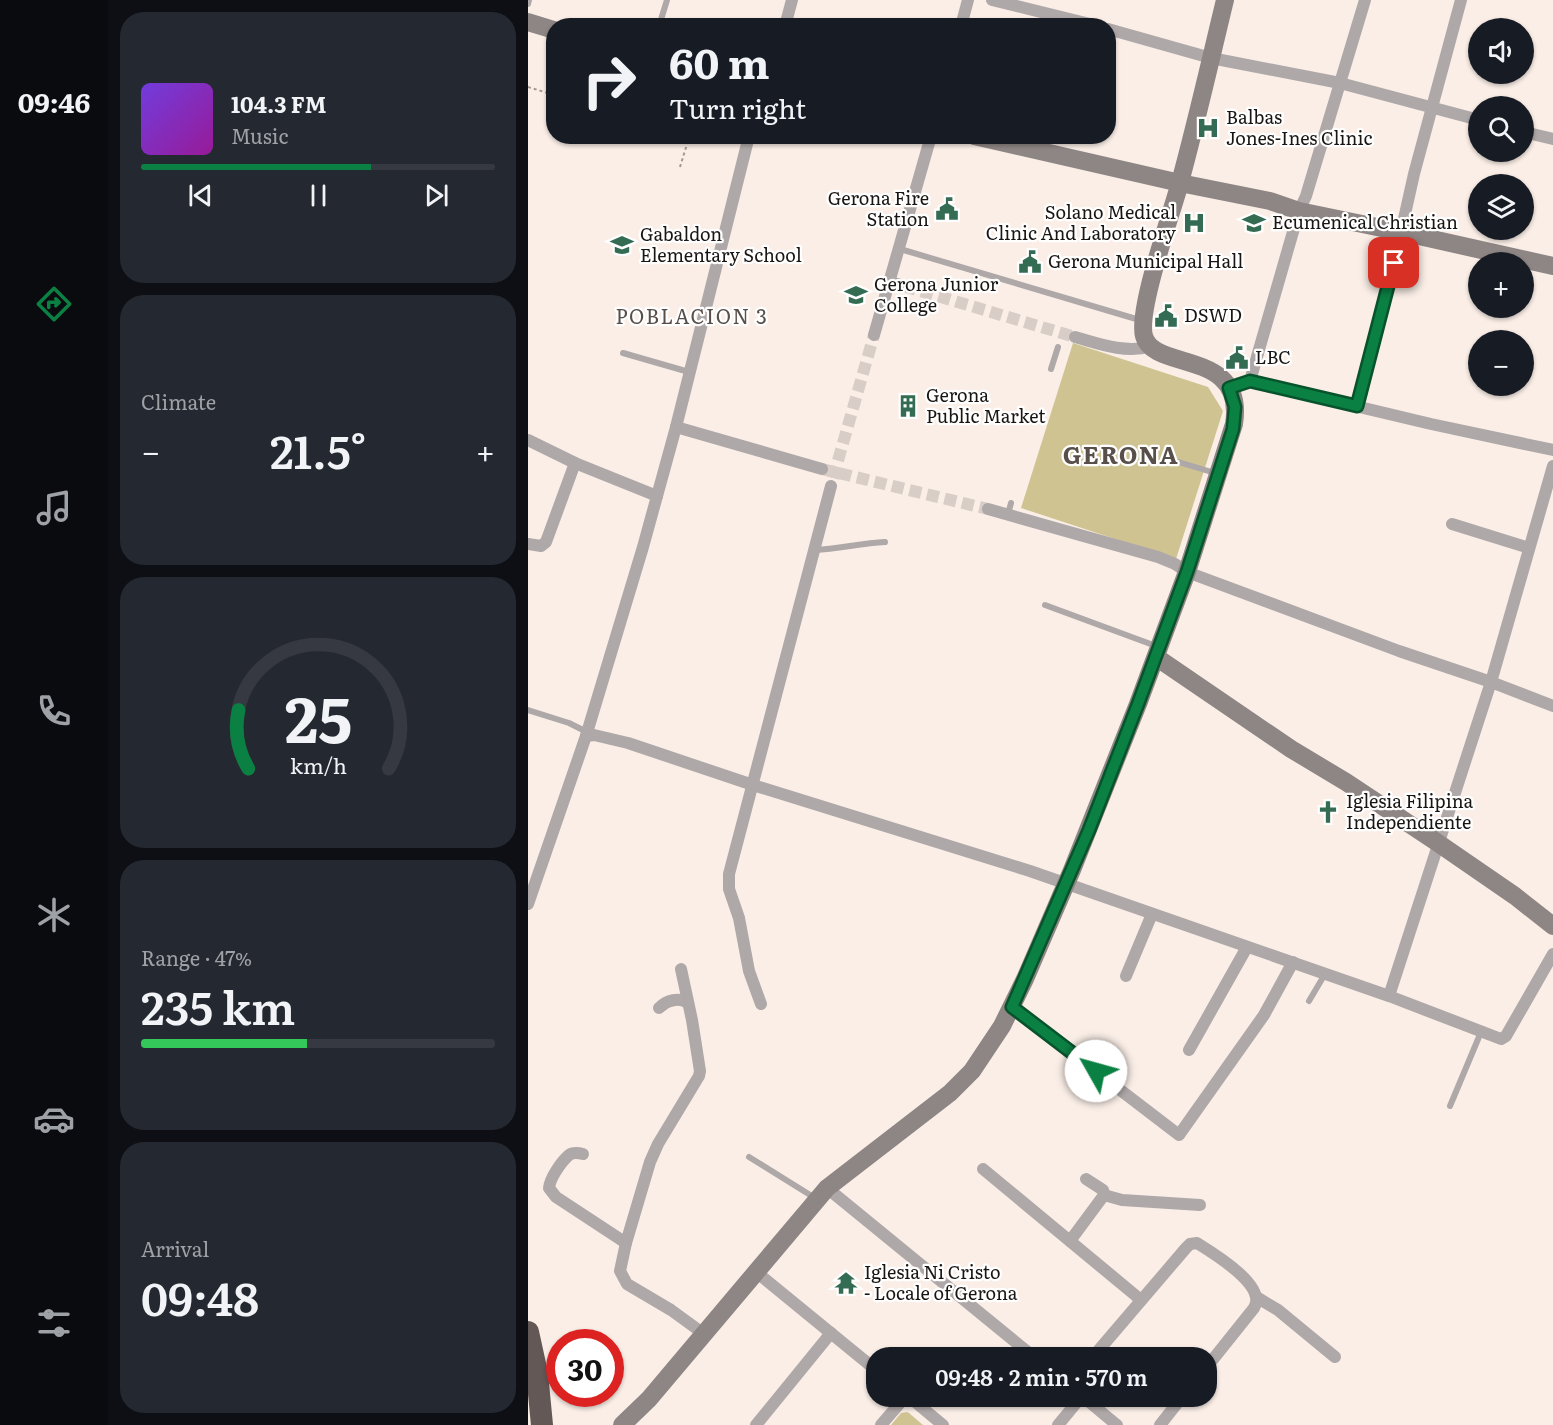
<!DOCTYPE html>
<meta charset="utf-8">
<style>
body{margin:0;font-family:Literata,serif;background:#242831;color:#f1f3f6;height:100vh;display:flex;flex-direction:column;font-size:22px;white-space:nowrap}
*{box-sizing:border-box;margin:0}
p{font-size:20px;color:#9ea1a6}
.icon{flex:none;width:33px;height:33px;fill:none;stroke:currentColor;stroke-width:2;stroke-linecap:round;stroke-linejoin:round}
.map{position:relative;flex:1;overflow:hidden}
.details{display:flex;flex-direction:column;gap:12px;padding:12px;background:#0d0f14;width:420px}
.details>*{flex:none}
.guide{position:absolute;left:18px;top:18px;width:570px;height:126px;border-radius:24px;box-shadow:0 2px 4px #0004;background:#171b24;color:#f1f3f6;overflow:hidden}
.controls{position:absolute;left:940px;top:18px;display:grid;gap:12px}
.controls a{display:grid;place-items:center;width:66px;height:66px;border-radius:50%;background:#171b24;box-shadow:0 2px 4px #0004;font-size:30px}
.speed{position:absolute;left:18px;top:1329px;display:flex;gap:12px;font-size:30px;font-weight:700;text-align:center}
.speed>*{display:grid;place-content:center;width:78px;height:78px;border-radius:50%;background:#171b24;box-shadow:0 2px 4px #0004;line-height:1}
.speed .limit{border:9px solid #d22;background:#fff;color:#111}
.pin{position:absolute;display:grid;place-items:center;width:51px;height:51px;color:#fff;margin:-26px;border-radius:12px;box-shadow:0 3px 9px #0006}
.me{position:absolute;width:66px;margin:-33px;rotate:308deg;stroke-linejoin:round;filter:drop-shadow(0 0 4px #0008)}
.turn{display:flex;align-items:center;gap:21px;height:126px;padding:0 24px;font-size:27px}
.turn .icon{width:78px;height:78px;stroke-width:2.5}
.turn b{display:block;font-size:42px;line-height:51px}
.big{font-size:45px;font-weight:600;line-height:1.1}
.details .card{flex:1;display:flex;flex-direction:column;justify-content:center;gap:9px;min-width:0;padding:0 21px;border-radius:24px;background:#242831}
.details .dial{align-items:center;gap:0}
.dial svg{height:156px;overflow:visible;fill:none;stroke:#363941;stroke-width:7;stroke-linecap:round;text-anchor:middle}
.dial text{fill:#f1f3f6;stroke:none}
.song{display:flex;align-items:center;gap:18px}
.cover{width:72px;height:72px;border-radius:9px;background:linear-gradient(135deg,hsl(260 70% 55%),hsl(300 70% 35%))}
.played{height:6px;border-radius:3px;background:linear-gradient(90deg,#0b8043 65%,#363941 65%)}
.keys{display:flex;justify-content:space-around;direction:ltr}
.heat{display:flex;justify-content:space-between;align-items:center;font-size:33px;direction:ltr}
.charge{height:9px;border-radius:4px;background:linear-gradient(90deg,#34c759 47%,#363941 0)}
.trip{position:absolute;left:338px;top:1347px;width:351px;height:60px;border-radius:24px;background:#171b24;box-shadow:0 2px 4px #0004;font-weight:600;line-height:60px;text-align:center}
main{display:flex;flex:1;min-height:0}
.dock{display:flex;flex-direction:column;width:108px;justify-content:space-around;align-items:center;background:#090b0e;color:#9ea1a6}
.dock .icon{width:42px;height:42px}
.dock .current{color:#0b8043}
.dock b{font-size:27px;color:#f1f3f6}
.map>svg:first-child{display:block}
.green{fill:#cfc392}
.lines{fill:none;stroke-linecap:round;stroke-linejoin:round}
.street-tunnel{stroke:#d8cdc7;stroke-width:12;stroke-dasharray:12 6;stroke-linecap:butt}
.path{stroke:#a19893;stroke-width:2;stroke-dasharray:3 3;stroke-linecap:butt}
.lane{stroke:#afa8a8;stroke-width:6}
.street{stroke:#afa8a8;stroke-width:12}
.secondary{stroke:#8e8684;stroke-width:18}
.highway{stroke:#645856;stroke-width:22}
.route-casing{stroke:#07532c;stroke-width:15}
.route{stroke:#0b8043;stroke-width:10}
.labels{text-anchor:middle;stroke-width:4.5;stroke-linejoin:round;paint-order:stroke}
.poi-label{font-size:18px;fill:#191512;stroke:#fff;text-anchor:start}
.neighbourhood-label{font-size:20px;letter-spacing:1.5px;fill:#594f4a;stroke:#fff}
.district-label{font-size:24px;font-weight:bold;letter-spacing:1.5px;fill:#594f4a;stroke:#fff}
</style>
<main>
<nav class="dock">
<b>09:46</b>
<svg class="icon current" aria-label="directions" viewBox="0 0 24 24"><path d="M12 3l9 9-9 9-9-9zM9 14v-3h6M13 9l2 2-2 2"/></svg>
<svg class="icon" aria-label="music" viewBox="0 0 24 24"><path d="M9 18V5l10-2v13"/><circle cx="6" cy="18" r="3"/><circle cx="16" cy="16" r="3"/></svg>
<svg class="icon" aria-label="phone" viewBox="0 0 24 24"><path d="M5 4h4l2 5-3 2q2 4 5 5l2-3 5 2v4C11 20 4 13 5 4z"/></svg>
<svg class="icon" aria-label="climate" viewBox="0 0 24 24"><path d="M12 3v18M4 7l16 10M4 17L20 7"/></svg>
<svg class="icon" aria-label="car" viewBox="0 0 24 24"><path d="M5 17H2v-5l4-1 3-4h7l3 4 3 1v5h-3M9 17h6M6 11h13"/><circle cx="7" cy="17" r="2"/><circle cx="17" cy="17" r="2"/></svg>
<svg class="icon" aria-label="filters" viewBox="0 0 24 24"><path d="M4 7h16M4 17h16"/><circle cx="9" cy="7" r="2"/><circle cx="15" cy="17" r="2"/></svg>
</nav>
<section class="details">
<div class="card">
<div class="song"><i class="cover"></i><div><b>104.3 FM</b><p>Music</p></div></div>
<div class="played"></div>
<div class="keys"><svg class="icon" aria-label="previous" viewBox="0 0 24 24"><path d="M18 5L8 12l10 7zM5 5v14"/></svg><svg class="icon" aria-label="pause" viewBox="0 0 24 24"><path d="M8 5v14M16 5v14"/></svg><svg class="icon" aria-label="next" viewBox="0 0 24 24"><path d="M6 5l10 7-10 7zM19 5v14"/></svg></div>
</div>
<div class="card"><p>Climate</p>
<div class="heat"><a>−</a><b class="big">21.5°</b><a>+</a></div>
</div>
<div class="card dial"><svg viewBox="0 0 100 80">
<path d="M14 69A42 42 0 1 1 86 69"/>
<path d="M14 69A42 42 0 0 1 9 39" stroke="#0b8043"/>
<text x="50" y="56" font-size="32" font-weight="700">25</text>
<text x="50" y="72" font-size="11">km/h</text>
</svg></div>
<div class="card"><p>Range · 47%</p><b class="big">235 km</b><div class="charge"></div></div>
<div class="card"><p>Arrival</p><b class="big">09:48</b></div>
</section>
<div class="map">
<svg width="1025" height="1425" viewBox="0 0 1025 1425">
<rect width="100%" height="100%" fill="#faeee7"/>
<g class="green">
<path d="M545 343 680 387 695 411 648 559 493 508Z"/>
<path d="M379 1412 381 1413 395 1425H363L373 1413Z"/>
</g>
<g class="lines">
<g class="street-tunnel">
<path d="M376 286 547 337"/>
<path d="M294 469 460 509"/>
<path d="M305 478 346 335"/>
</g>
<g class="path">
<path d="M0 87 26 95"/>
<path d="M152 167 160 141 158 136"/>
</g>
<g class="lane">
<path d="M0 4 1 0"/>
<path d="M131 26 139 0"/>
<path d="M372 249 615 321"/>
<path d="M95 353 161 372"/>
<path d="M523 369 530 347"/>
<path d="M637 458 687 473"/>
<path d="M480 514 483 503"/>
<path d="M287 550C311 549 333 543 357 542"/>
<path d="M517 605 628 646"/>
<path d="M0 710 41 723 59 732"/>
<path d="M781 1001 797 974"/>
<path d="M922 1106 953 1032"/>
<path d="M221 1157 287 1198"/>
</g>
<g class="street">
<path d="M464 0 570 26"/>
<path d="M257 26 264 0"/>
<path d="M433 26 440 0"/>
<path d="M580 29 683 58 812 83 951 120"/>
<path d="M996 132 1025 139"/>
<path d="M362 282 376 286"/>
<path d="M346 335 403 136"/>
<path d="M547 337C572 344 595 353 622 347"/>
<path d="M722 381 771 211 778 196 837 0"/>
<path d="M701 388 722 381 903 424 1025 450"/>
<path d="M829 406 873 232 886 174 933 0"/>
<path d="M148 427 294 469"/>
<path d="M0 440 47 463 129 496"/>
<path d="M460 509 630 557 647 564 659 572 871 651 963 682 1025 706"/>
<path d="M924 524 1001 548"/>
<path d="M0 544 13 546 18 542 47 463"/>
<path d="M58 736 66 735 100 743 225 785 502 871 861 996 973 1039 978 1036 1025 954"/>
<path d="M0 904 58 736 115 547 148 427 221 136"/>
<path d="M153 969 164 1020 172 1071 171 1076 130 1144 122 1162 98 1243 92 1271 99 1284 143 1310 176 1334"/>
<path d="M598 976 624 914"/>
<path d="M861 996 963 682 1025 466"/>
<path d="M233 1004 221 971 211 918 201 889V874L303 486"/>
<path d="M484 1007 651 1135 736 1015 765 962"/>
<path d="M131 1008C139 1000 151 997 160 1003"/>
<path d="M661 1050 719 947"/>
<path d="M55 1154C51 1153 45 1152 41 1155 33 1162 22 1178 21 1188L28 1197 98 1243"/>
<path d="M455 1169 613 1300"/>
<path d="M299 1188 507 1358"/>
<path d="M576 1195 594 1200 672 1205"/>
<path d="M542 1241 576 1195 575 1190 558 1179"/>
<path d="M227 1271 348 1370"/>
<path d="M730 1298 750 1310 807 1357"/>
<path d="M564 1358 658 1248 662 1244 669 1243C685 1253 740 1286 726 1308L678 1368"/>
<path d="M380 1396 415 1425"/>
<path d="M554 1396 589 1425"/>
<path d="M228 1425 303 1333"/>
<path d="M353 1425 378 1396"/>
<path d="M530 1425 554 1396"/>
<path d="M632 1425 655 1396"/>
</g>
<g class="secondary">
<path d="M0 22 26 30"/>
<path d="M446 136 652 183 742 201 771 211 873 232 1025 266"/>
<path d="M628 657 763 749 818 782 910 843 987 896 1025 926"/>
<path d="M94 1425 121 1399 299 1188 422 1093 444 1071 474 1026 497 979 544 870 610 704 659 572 706 424C718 348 625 372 616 336 609 311 643 215 651 186 668 124 682 62 697 0"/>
</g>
<path class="highway" d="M0 1332 9 1373 14 1425"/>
</g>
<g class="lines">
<g class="route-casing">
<path id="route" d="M568 1071 484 1007 561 830 610 704 659 572 705 429 707 407 701 388 722 381 829 406 866 263"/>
</g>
<use href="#route" class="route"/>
</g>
<defs>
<g id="hospital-bare" transform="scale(1.8)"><path d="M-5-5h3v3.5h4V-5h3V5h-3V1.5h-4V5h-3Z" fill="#346c53" stroke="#fff" stroke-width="2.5" paint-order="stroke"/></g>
<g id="civic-bare" transform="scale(1.8)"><path d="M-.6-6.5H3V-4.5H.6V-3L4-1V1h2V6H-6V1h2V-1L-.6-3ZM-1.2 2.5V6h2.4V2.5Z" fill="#346c53" stroke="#fff" stroke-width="2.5" paint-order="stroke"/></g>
<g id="school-bare" transform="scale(1.8)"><path d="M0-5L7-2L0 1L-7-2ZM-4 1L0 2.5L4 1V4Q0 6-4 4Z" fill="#346c53" stroke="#fff" stroke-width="2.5" paint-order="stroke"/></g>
<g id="university-bare" transform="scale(1.8)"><path d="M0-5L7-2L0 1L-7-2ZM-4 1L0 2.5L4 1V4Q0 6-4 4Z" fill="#346c53" stroke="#fff" stroke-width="2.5" paint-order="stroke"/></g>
<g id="building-bare" transform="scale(1.8)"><path d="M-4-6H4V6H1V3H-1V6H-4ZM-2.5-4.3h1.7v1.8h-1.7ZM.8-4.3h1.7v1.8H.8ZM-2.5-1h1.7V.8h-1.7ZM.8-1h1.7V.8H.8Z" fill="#346c53" stroke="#fff" stroke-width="2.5" paint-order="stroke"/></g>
<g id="church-bare" transform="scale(1.8)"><path d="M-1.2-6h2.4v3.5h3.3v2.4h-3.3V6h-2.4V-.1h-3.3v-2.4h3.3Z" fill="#346c53" stroke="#fff" stroke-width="2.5" paint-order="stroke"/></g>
<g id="temple-bare" transform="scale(1.8)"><path d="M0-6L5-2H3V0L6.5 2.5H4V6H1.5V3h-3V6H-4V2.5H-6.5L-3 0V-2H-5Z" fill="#346c53" stroke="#fff" stroke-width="2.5" paint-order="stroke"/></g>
</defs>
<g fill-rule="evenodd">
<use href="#hospital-bare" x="680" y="128"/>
<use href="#civic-bare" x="419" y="209"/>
<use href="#hospital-bare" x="666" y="223"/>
<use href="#school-bare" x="726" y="223"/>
<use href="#school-bare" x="94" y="245"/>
<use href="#civic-bare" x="502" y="262"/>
<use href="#university-bare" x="328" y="295"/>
<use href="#civic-bare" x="638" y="316"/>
<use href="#civic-bare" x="709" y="358"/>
<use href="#building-bare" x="380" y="406"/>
<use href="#church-bare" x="800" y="812"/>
<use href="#temple-bare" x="318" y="1283"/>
</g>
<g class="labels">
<g class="poi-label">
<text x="698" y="124">Balbas<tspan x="698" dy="21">Jones-Ines Clinic</tspan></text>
<text x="401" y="205" text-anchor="end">Gerona Fire<tspan x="401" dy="21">Station</tspan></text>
<text x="648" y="219" text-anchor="end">Solano Medical<tspan x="648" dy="21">Clinic And Laboratory</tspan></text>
<text x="744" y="229">Ecumenical Christian</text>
<text x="112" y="241">Gabaldon<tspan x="112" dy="21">Elementary School</tspan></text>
<text x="520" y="268">Gerona Municipal Hall</text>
<text x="346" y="291">Gerona Junior<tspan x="346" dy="21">College</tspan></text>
<text x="656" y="322">DSWD</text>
<text x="727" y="364">LBC</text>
<text x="398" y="402">Gerona<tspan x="398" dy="21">Public Market</tspan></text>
<text x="818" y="808">Iglesia Filipina<tspan x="818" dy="21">Independiente</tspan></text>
<text x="336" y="1279">Iglesia Ni Cristo<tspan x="336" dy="21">- Locale of Gerona</tspan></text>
</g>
<g class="neighbourhood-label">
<text x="164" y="324">POBLACION 3</text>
</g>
<g class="district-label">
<text x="593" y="464">GERONA</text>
</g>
</g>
</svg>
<div class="controls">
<a><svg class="icon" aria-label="sound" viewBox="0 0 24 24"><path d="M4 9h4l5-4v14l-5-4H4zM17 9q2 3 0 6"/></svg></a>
<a><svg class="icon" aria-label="search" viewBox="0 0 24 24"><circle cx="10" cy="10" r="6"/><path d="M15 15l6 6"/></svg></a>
<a><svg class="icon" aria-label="layers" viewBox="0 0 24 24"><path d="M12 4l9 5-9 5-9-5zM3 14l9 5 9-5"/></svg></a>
<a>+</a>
<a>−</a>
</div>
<div class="speed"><div class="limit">30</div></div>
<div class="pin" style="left:866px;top:263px;background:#d93025"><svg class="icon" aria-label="arrive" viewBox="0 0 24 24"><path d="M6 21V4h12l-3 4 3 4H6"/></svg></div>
<svg class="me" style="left:568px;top:1071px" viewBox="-20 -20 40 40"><circle r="19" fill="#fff"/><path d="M0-13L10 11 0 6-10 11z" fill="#0b8043"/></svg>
<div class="trip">09:48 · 2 min · 570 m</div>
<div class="guide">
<div class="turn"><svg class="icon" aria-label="right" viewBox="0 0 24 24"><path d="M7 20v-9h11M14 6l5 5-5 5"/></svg><div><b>60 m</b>Turn right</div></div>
</div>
</div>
</main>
